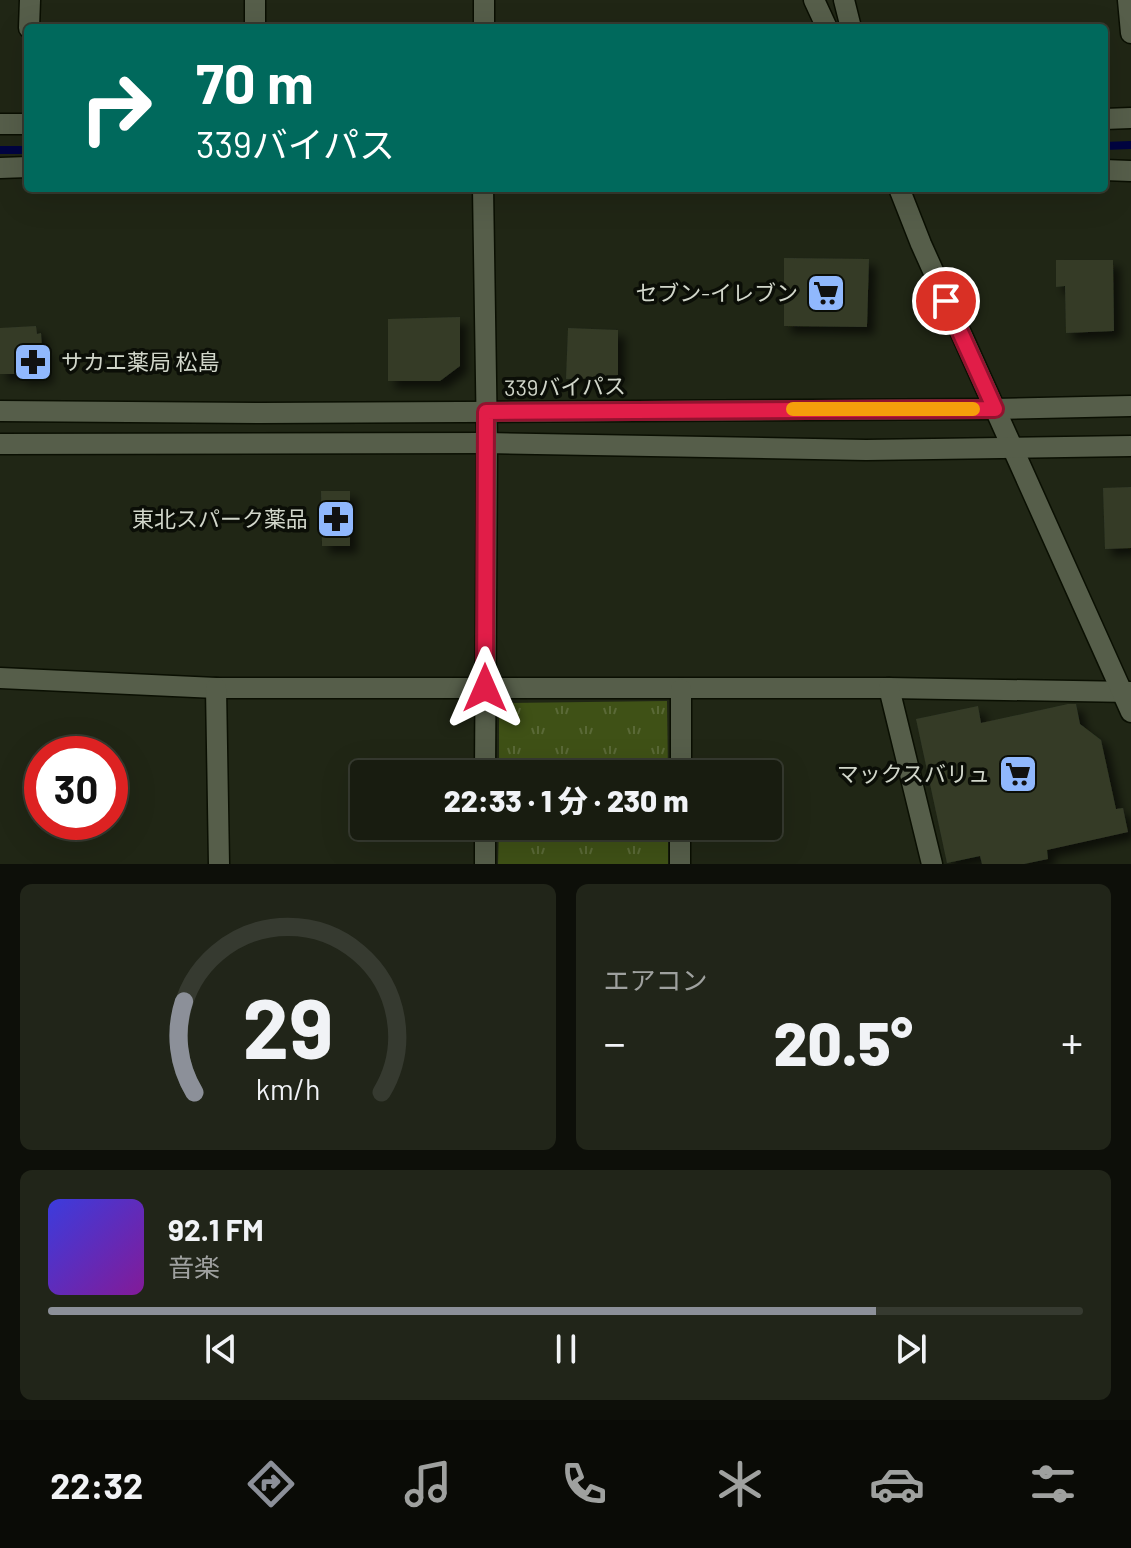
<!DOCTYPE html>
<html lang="ja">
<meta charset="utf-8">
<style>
body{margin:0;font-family:Barlow,"Noto Sans JP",sans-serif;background:#212519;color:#f1f3f6;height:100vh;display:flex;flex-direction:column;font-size:30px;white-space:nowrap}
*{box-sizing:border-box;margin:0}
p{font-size:26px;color:#9fa19f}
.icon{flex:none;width:44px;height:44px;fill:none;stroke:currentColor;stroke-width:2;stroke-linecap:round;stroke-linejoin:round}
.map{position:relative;height:864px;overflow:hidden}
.side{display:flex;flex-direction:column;gap:20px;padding:20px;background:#0d0f09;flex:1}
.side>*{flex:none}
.top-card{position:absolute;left:24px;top:24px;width:1084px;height:168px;border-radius:8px;box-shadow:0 8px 32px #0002,0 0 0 2px #363a30;background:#00695c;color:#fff;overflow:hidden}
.speed{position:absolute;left:24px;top:736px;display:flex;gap:16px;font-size:40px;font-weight:700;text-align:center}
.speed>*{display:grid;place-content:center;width:104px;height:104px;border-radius:50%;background:#181c10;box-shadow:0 8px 32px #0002,0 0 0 2px #363a30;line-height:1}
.speed .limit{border:12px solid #d22;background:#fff;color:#111}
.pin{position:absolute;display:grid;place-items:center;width:68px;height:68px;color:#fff;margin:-34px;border:4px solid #fff;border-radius:50%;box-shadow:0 2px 8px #0007}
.me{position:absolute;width:88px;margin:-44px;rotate:0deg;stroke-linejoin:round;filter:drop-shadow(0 0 6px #0008)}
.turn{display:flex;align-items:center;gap:28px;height:168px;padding:0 40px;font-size:36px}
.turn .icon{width:104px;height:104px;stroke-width:2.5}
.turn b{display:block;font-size:56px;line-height:68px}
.big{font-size:60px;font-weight:800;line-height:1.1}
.side .widget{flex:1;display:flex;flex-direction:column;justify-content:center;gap:12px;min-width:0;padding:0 28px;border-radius:12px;background:#212519}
.side .dial{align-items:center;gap:0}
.dial svg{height:208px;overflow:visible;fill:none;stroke:#363a30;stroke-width:7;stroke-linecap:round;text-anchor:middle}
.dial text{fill:#f1f3f6;stroke:none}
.song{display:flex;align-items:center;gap:24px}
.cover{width:96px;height:96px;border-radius:12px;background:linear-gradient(135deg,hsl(240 70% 55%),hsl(290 70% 35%))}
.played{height:8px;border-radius:4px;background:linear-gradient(90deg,#8c9099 80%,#363a30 80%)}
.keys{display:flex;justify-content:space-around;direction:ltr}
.heat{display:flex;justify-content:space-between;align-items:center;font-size:44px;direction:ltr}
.side .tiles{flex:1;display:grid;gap:20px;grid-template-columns:1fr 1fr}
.widget:last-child{grid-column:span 2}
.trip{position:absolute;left:350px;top:760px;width:432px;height:80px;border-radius:8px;background:#181c10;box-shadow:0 8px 32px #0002,0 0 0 2px #363a30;font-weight:800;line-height:80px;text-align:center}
.tab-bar{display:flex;height:128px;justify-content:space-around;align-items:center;background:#0a0b06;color:#9fa19f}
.tab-bar .icon{width:56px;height:56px}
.tab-bar .active{color:#8c9099}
.tab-bar b{font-size:36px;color:#f1f3f6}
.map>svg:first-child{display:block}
.park{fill:url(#park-tufts)}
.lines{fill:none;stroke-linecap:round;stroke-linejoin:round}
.stream{stroke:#000441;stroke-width:8}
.building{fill:#343b28;filter:url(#shadow)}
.minor-casing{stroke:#0a0f02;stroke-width:23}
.tertiary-casing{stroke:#0a0f02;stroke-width:23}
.minor{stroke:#565e4a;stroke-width:20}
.tertiary{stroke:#565e4a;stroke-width:20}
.route-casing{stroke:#92132f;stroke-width:20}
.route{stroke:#e11d48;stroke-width:14}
.slow{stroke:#f59e0b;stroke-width:14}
.labels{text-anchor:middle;stroke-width:7;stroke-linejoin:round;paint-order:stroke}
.poi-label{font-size:22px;fill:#d1d6ca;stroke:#0b0e07;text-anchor:end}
.street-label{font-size:22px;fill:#d1d6ca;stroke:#0b0e07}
</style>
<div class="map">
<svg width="1131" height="864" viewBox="0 0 1131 864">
<defs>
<pattern id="park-tufts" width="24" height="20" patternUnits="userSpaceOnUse" patternTransform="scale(2)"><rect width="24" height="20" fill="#3f5116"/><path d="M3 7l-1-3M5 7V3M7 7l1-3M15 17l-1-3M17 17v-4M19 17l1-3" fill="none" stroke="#5a6937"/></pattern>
<filter id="shadow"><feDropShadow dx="7" dy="7" stdDeviation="4" flood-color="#0009"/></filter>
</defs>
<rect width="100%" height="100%" fill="#202615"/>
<g class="park">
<path d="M667 701 668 774H499V703Z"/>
<path d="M499 826H668V864H498Z"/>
</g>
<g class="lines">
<g class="stream">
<path d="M1104 146 1131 145"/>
<path d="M0 150H28"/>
</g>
</g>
<g class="building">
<path d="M784 258 869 259 867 327 784 326Z"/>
<path d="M1056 260H1113L1114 331 1066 333 1065 286 1056 287Z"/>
<path d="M460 317V366L440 381H388V319Z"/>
<path d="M36 326 37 334 41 333 42 348H46V376L20 378V374H0V328Z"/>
<path d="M568 328 618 330V378L566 379Z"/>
<path d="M1131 487V548L1105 549 1103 488Z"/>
<path d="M321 491H350V546H322Z"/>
<path d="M1068 704H1076L1080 724 1101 740 1116 809 1123 808 1128 832 1047 850 1048 859 1024 864H982L980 856 947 863 916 719 978 706 981 723Z"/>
</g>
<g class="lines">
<g class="minor-casing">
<g id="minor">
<path d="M255 0V28"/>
<path d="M484 0V28"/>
<path d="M814 0 827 28"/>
<path d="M1128 0 1131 33"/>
<path d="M29 28 30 0"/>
<path d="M1104 119 1131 118"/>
<path d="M0 124H28"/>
<path d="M0 168 28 167"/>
<path d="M1104 170 1131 171"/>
<path d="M483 188 487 443 485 774"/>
<path d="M0 678 216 688H889L1131 692"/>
<path d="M216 688 219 864"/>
<path d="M889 688 932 864"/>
<path d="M681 774V689"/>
<path d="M485 864V826"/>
<path d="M680 864V826"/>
</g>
</g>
<g class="tertiary-casing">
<g id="tertiary">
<path d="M844 0 851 28"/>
<path d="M899 188 921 244 1131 712"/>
<path d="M0 411 261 413 995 409 1131 406"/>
<path d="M0 444 487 443 866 450 1131 446"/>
</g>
</g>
<use href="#minor" class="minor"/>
<use href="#tertiary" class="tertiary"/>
</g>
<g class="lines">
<g class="route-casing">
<path id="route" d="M485 688 486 412 995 409 946 301"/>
</g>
<use href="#route" class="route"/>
<path class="slow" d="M793 409H973"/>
</g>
<defs>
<g id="supermarket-square" transform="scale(2)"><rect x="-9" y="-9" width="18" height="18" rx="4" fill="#90b8fd" stroke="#0b0e07"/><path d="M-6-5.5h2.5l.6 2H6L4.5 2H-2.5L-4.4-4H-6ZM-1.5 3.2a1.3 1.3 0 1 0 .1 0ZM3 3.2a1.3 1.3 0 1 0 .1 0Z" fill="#111"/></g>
<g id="pharmacy-square" transform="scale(2)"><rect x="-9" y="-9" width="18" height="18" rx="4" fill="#90b8fd" stroke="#0b0e07"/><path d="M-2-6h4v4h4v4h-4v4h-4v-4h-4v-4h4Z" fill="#111"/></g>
</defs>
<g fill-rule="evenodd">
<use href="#supermarket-square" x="826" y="293"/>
<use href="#pharmacy-square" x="33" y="362"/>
<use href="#pharmacy-square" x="336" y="519"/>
<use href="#supermarket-square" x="1018" y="774"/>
</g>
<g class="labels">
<g class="poi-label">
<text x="798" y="301">セブン-イレブン</text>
<text x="61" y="370" text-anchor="start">サカエ薬局 松島</text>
<text x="308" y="527">東北スパーク薬品</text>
<text x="990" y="782">マックスバリュ</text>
</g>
<g class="street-label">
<text transform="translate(565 387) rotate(-1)" y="8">339バイパス</text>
</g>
</g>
</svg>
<div class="speed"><div class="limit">30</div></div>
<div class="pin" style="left:946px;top:301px;background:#d93025"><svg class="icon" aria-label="arrive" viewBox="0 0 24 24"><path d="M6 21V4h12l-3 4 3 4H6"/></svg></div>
<svg class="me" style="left:485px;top:688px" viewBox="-20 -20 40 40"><path d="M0-17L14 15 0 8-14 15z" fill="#e11d48" stroke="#fff" stroke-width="4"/></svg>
<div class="trip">22:33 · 1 分 · 230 m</div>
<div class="top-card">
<div class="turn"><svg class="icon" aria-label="right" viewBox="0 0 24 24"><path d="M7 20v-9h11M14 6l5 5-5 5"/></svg><div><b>70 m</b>339バイパス</div></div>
</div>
</div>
<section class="side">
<div class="tiles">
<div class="widget dial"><svg viewBox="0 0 100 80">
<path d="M14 69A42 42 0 1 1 86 69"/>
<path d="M14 69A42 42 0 0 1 10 34" stroke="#8c9099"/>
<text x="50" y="56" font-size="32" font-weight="700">29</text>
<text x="50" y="72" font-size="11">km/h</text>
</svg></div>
<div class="widget"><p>エアコン</p>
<div class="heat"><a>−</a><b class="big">20.5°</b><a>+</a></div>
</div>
<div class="widget">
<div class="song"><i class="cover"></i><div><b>92.1 FM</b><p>音楽</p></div></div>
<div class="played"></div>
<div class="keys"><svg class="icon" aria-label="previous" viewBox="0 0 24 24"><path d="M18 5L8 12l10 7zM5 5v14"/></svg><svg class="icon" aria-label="pause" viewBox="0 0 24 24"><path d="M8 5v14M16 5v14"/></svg><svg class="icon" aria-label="next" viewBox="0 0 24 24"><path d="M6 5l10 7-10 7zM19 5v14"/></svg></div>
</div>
</div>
</section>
<nav class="tab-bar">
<b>22:32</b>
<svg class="icon active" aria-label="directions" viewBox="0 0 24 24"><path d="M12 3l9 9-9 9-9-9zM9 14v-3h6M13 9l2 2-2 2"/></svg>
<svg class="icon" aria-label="music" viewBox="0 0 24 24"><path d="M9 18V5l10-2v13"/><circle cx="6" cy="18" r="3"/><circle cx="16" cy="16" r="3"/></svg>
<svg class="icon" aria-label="phone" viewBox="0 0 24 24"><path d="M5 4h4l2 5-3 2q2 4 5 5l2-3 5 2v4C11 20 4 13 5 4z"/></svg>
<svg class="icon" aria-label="climate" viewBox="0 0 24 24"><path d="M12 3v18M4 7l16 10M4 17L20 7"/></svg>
<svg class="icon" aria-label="car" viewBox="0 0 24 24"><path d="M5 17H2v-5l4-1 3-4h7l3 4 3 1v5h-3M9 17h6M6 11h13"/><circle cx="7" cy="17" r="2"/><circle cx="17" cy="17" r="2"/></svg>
<svg class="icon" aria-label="filters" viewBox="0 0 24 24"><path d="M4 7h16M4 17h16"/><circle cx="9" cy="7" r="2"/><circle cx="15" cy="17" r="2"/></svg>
</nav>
